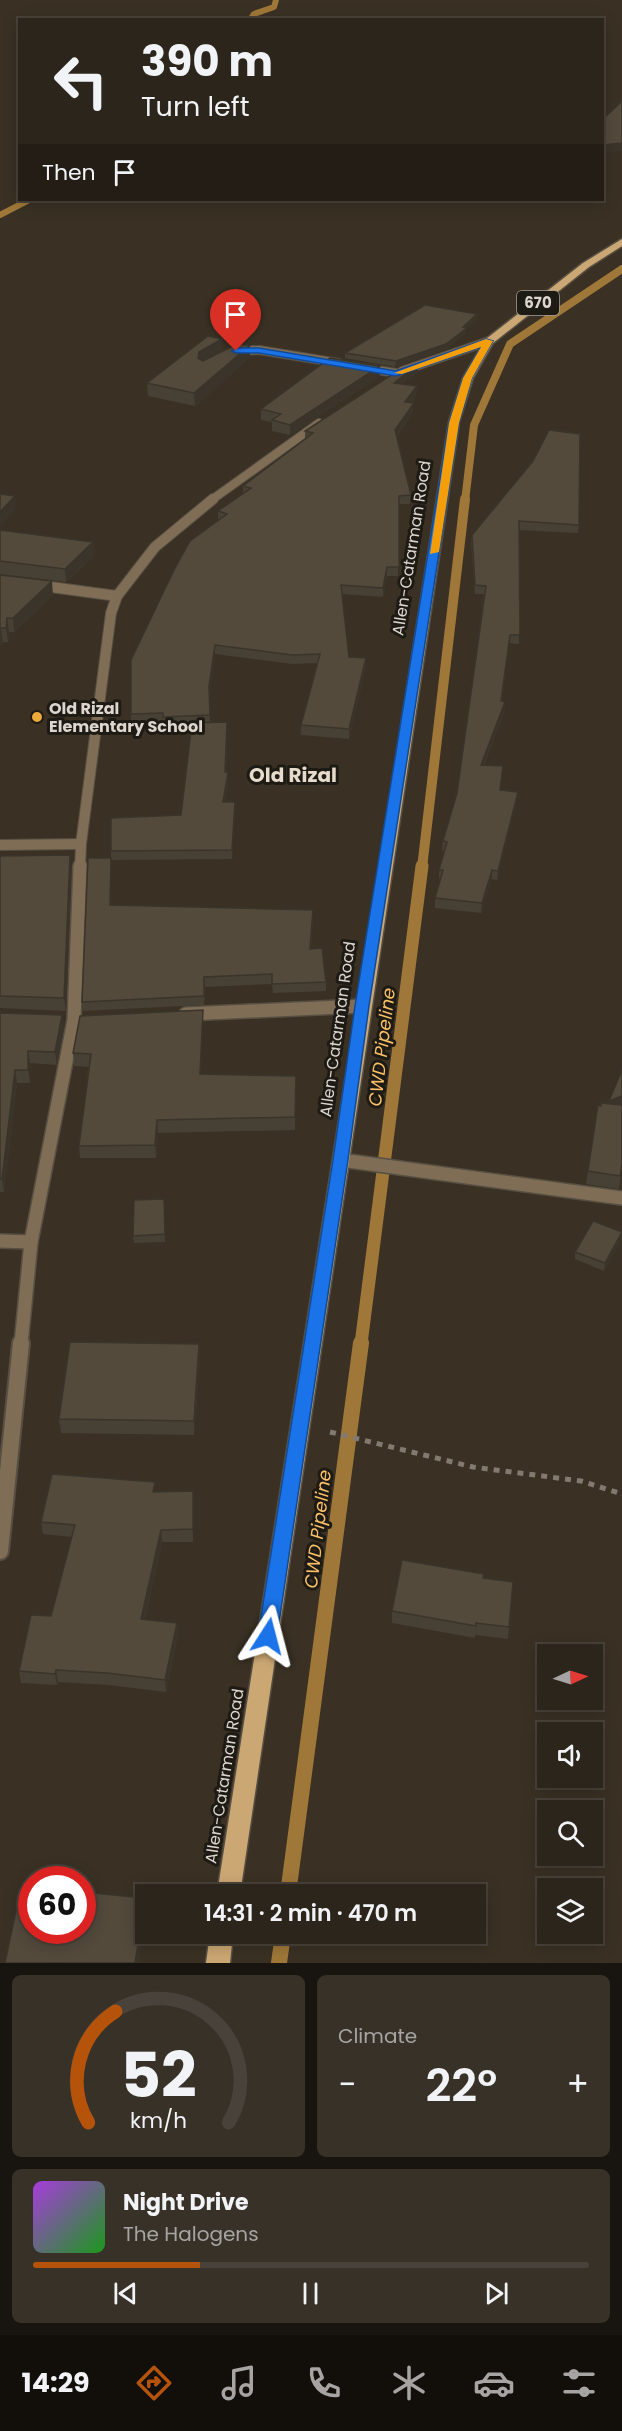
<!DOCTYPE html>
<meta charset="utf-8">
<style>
body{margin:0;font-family:Poppins,sans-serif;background:#383128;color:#f1f3f6;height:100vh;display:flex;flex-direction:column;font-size:22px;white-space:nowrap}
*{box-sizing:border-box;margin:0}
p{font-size:20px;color:#a6a5a3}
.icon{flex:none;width:33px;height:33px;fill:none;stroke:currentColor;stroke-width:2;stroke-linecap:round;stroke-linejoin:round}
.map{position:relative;height:1963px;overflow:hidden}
.details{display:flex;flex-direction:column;gap:12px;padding:12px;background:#18140f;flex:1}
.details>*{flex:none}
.banner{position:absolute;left:18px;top:18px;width:586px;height:183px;border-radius:0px;box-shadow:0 3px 15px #0003,0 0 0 2px #48423a;background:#2c251b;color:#f1f3f6;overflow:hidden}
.needle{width:39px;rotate:86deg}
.fabs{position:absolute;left:537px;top:1644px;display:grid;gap:12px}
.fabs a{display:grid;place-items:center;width:66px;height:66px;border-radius:0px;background:#2c251b;box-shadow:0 3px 15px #0003,0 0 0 2px #48423a;font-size:30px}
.speed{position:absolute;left:18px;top:1866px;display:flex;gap:12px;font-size:30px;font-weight:700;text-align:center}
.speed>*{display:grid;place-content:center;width:78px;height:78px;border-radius:50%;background:#2c251b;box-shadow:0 3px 15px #0003,0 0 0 2px #48423a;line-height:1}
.speed .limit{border:9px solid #d22;background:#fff;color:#111}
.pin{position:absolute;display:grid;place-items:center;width:51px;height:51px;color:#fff;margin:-62px -26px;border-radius:50% 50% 50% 0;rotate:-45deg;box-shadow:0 0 6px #0007}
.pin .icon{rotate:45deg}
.me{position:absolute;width:66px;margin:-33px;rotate:9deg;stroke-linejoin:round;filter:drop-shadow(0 0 4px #0008)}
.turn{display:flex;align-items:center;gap:21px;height:126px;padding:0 24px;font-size:27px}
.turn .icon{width:78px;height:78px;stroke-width:2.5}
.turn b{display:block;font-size:42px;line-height:51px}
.then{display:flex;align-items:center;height:57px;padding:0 24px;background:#0003;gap:12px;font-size:22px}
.big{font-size:45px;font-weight:600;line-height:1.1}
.details .widget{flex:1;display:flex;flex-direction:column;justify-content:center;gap:9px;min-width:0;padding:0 21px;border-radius:9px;background:#383128}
.details .dial{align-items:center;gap:0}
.dial svg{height:156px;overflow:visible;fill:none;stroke:#48423a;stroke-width:7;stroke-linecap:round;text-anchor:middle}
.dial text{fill:#f1f3f6;stroke:none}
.song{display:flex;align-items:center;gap:18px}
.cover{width:72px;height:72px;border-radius:9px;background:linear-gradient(135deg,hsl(280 70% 55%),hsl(120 70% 35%))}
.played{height:6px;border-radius:3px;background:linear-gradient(90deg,#b45309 30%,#48423a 30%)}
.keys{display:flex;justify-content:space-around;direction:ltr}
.heat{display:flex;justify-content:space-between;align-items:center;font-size:33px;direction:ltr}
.details .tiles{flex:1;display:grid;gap:12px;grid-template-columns:1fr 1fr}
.widget:last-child{grid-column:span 2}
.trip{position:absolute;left:135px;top:1884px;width:351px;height:60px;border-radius:0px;background:#2c251b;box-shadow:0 3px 15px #0003,0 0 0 2px #48423a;font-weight:600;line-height:60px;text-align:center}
.menu{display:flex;height:96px;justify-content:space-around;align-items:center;background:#120f0b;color:#a6a5a3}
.menu .icon{width:42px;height:42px}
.menu .on{color:#b45309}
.menu b{font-size:27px;color:#f1f3f6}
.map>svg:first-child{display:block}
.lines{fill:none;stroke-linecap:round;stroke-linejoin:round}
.stream-far4{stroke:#9f7738;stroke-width:6}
.stream-far3{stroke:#9f7738;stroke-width:8}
.stream-far2{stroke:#9f7738;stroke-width:10}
.stream-far1{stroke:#9f7738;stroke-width:13}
.stream{stroke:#9f7738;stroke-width:16}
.service-casing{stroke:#574f43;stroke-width:10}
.minor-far2-casing{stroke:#574f43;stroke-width:10}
.minor-far1-casing{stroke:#574f43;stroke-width:12}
.minor-casing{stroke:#574f43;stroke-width:16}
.tertiary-far2-casing{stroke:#574f43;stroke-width:12}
.tertiary-far1-casing{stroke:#574f43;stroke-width:16}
.tertiary-casing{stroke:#574f43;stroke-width:20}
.primary-casing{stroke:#574f43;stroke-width:3}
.path{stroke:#827a70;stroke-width:5;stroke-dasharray:6 6;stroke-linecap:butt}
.service{stroke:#7f6e55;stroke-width:8}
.minor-far2{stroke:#7f6e55;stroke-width:8}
.minor-far1{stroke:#7f6e55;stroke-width:10}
.minor{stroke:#7f6e55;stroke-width:13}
.tertiary-far2{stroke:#7f6e55;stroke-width:10}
.tertiary-far1{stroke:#7f6e55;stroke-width:13}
.tertiary{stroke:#7f6e55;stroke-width:16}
.primary{fill:#cba773;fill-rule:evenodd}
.wall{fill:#474034}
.shaded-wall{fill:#3a342a}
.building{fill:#534a3c;stroke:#3a342a;stroke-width:1.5}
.route{fill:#1a73e8;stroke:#114b97;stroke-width:1.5}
.slow{fill:#f59e0b}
.poi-dot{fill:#ebaa39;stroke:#1e1a14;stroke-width:2}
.labels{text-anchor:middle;stroke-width:6;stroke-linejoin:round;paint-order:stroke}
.shield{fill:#1e1a14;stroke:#a39e96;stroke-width:1.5}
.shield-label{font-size:15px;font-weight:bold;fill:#dcd6ce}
.street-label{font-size:16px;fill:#dcd6ce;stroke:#1e1a14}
.poi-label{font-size:16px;font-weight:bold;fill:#dcd6ce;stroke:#1e1a14;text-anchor:start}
.water-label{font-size:18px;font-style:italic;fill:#fac168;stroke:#1e1a14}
.quarter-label{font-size:20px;font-weight:bold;fill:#e7dccc;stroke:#1e1a14}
</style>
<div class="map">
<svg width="622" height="1963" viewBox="0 0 622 1963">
<rect width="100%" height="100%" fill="#3a3124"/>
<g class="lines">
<g class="stream-far4">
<path d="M250 20 254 14 274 7 276 0"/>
<path d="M0 215 29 200"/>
</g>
<path class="stream-far3" d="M465 501 474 425 510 344 622 269"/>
<path class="stream-far2" d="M422 868 465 499"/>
<path class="stream-far1" d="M361 1344 422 866"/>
<g class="stream">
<path d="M288 1894 361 1343"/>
<path d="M279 1963 283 1934"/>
</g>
<g class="service-casing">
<g id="service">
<path d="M235 351 259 350 339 363"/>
<path d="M365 368 396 373"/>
</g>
</g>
<g class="minor-far2-casing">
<g id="minor-far2">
<path d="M402 371 489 341"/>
<path d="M210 501 319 423"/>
</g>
</g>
<g class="minor-far1-casing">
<g id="minor-far1">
<path d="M117 596 155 547 213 499"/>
<path d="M0 845 81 844"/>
</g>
</g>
<g class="minor-casing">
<g id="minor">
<path d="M186 1014 362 1006"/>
<path d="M341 1160 622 1198"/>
<path d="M0 1241 31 1242"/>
</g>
</g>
<g class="tertiary-far2-casing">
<path id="tertiary-far2" d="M36 585 117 596 111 613 81 844 80 868"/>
</g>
<g class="tertiary-far1-casing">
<path id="tertiary-far1" d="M21 1344 31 1242 74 1020 80 866"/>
</g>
<g class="tertiary-casing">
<path id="tertiary" d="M0 1551 21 1343"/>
</g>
<g class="primary-casing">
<g id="primary">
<path d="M622 239V246L589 267 493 343 473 378 459 422 240 1894H217L449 422 463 378 486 339 583 263Z"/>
<path d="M210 1934H233L230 1963H206Z"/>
</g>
</g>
<path class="path" d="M330 1432 473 1467 581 1481 622 1494"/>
<use href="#service" class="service"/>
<use href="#minor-far2" class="minor-far2"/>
<use href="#minor-far1" class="minor-far1"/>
<use href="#minor" class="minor"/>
<use href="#tertiary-far2" class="tertiary-far2"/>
<use href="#tertiary-far1" class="tertiary-far1"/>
<use href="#tertiary" class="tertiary"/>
<use href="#primary" class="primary"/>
</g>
<g class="wall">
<path d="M477 314 476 320 466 329V333L446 349 395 367 345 358V353Z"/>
<path d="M222 339V352L250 357 195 406 148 396 147 383Z"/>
<path d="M418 372 402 384 417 394 411 403 413 412 397 436 411 495 410 504H399L398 576H387L383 597 342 594 349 657 366 667 349 739 301 735V725L317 663 292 664 215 654 209 695 210 723 227 731 226 772H228V781L225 802 235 811 232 859 111 860V851L181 815 192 725 163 727V723H131V714L219 520H218V511L243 494V486L305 439V431Z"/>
<path d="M380 376 290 435 272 431V422L261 420V409Z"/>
<path d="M533 461 579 525 578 533 519 530V644L509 643 502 701 505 702V710L484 765 500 790 518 792 517 801 497 880 492 879 481 913 435 908V898L441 879H439V870L444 851 442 850 443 841 457 793 484 594H475L471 543 472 535Z"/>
<path d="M0 530 93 542 94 556 66 582 0 574Z"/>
<path d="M0 575 53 595 14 632H9L8 642H3L0 645Z"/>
<path d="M0 856 71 867 66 1011 0 1008Z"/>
<path d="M111 858V905L313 919 311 949 326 982V991L273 993 272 984 205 987 204 1005 83 1011 82 1002Z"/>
<path d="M203 1010V1022L201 1074 296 1076 295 1130 158 1133 156 1158H80L79 1146 89 1067 74 1066 73 1053Z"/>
<path d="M0 1013 64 1028 57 1065 30 1063V1083H17L4 1192H0Z"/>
<path d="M622 1070V1103L617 1104 622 1166 619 1189 586 1184 598 1105 601 1106 608 1104 609 1101Z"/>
<path d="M164 1199 165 1242 134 1243 133 1236Z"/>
<path d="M622 1239 604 1271 575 1259V1252Z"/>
<path d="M199 1344 200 1358 194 1435 61 1433 59 1419Z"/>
<path d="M193 1491V1542H162L145 1619 177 1623 178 1635 166 1692 108 1685 58 1682 57 1685 21 1683 19 1671 51 1616 72 1537 43 1534 41 1522 155 1492Z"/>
<path d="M483 1578 513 1582 508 1639 475 1635V1638L392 1623V1611Z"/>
</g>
<g class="shaded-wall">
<path d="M622 143V151L603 153V145Z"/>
<path d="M477 314 476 320 466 329V333L446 349 395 367 396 361 463 327Z"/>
<path d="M222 339V352L199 364 198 358 199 352Z"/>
<path d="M250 345V357L195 406 194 393Z"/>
<path d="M418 364V372L394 391V383Z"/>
<path d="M380 366V376L290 435V425Z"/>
<path d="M417 386V394L405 410V402Z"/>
<path d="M414 403 413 412 395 438V430Z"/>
<path d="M15 496 16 509 0 527V512Z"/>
<path d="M93 542 94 556 66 582 65 569Z"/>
<path d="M387 567V576L383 597V588Z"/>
<path d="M52 581 53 595 14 632 13 618Z"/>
<path d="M7 618 9 632 8 642 6 628Z"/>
<path d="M1 628 3 642 0 645V629Z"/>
<path d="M215 645V654L209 695V686Z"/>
<path d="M366 658V667L349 739V729Z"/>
<path d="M505 702V710L480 774 481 765Z"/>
<path d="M228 772V781L223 811V802Z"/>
<path d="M518 792 517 801 497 880 498 871Z"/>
<path d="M235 802V811L232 859V850Z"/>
<path d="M70 855 71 867 66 1011 64 998Z"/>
<path d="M111 858V914L110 905Z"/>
<path d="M492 870V879L481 913 482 903Z"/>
<path d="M203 1010V1022L201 1086 200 1074Z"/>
<path d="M62 1015 64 1028 57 1065 55 1052Z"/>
<path d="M28 1051 30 1063V1083L28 1070Z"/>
<path d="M15 1070 17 1083 4 1192 2 1179Z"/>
<path d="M622 1096V1103L608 1108 609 1101Z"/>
<path d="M157 1120 158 1133 156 1158 155 1145Z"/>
<path d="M622 1233V1239L604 1271 605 1263Z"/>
<path d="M199 1344 200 1358 194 1435V1421Z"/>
<path d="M193 1491 194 1504 193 1542Z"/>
<path d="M161 1530 162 1542 142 1631 141 1619Z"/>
<path d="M177 1623 178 1635 166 1692 165 1680Z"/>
<path d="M56 1670 58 1682 57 1685 55 1674Z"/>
<path d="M145 1898 146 1918 139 1963H135Z"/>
</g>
<g class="building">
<path d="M622 101V143L603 145V119Z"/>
<path d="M425 305 477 314 463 327 467 328 446 344 396 361 345 353Z"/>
<path d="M208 336 222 339 199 352 198 358 203 361 237 344 250 345 194 393 147 383Z"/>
<path d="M330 358 380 366 290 425 272 420 281 414 261 409Z"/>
<path d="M418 364 394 383 417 386 405 402 414 403 395 430 411 495 399 496V567H387L383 588 341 585 349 657 366 658 349 729 301 725 320 654 292 655 215 645 209 686 210 715 163 717V713L131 714V660L174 570 190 541 227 514 218 511 251 488 243 486 313 433 305 431 399 370Z"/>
<path d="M549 430 580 434 579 525 519 521 520 635H510L501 701 505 702 481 765 503 766 500 790 518 792 498 871 492 870 482 903 435 898 443 870H439L447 842 443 841 457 793 486 586 475 585 472 535 533 461Z"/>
<path d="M0 494 15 496 0 512Z"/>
<path d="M0 530 93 542 65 569 0 561Z"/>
<path d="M0 575 52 581 13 618H7L6 628H1L0 629Z"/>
<path d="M227 722 225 772H228L223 802H235L232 850 111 851V818L181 815 192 723Z"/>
<path d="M70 855 64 998 0 996V856Z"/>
<path d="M88 858H111L110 905 313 910 310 949 322 948 326 982 272 984V974L204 977V996L82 1002Z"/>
<path d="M203 1010 200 1074 296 1076 295 1117 157 1120 155 1145 79 1146 91 1054 73 1053 80 1016Z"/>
<path d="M0 1013 62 1015 55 1052 28 1051V1070H15L2 1179H0Z"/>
<path d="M622 1070V1096L609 1101Z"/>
<path d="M601 1103 622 1105V1163L620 1176 588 1171 598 1105 601 1106Z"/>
<path d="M164 1199 165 1234 133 1236 134 1200Z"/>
<path d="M593 1221 622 1232 605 1263 575 1252Z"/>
<path d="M70 1342 199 1344 194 1421 59 1419Z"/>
<path d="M52 1474 155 1482 153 1492 193 1491V1529L161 1530 141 1619 177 1623 165 1680 107 1673 56 1670 55 1674 19 1671 31 1615 51 1616 75 1525 41 1522Z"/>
<path d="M402 1560 484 1574 483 1578 513 1582 509 1627 476 1623V1626L392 1611Z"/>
<path d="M21 1887 32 1888V1930H82V1892L145 1898 135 1963H5Z"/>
</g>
<path class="route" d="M486 339 493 341 472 378 459 423 369 1006 348 1160 277 1636 275 1642 268 1645 261 1642 258 1636 333 1160 355 1006 449 423 463 378 481 347 396 376 259 353H236L232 351 236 348H259L396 371Z"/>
<path class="slow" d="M486 339 493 341 472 378 459 423 439 552 430 554 449 423 463 378 481 347 402 374 394 373Z"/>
<circle class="poi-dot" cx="37" cy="717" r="6"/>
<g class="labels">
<rect class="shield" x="517" y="291" width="42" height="24" rx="4.5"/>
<g class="shield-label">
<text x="538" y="308">670</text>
</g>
<g class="street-label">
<text transform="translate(411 548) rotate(-81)" y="6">Allen-Catarman Road</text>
<text transform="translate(337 1029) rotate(-82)" y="6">Allen-Catarman Road</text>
<text transform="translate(224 1776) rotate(-81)" y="6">Allen-Catarman Road</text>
</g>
<g class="poi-label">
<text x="49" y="714">Old Rizal<tspan x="49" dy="18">Elementary School</tspan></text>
</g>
<g class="water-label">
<text transform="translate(382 1047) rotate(-83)" y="6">CWD Pipeline</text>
<text transform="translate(318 1529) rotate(-83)" y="6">CWD Pipeline</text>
</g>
<g class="quarter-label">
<text x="293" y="782">Old Rizal</text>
</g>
</g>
</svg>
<div class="fabs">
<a><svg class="needle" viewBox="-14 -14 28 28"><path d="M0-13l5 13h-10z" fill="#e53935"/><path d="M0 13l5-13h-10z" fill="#a6a5a3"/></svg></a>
<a><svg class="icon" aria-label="sound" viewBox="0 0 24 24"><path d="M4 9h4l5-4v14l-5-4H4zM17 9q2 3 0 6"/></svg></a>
<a><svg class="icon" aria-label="search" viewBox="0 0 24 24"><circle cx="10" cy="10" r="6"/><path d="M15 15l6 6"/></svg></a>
<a><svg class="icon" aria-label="layers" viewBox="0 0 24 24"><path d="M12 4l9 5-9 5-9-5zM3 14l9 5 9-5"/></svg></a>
</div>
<div class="speed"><div class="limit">60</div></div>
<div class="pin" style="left:236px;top:351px;background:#d93025"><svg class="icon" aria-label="arrive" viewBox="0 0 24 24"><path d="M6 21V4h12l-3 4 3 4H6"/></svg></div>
<svg class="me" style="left:268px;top:1636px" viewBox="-20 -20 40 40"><path d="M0-17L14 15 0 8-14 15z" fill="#1a73e8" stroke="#fff" stroke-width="4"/></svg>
<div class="trip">14:31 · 2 min · 470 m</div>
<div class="banner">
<div class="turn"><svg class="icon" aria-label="left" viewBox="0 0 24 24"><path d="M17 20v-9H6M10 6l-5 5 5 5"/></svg><div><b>390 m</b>Turn left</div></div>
<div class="then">Then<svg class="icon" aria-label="arrive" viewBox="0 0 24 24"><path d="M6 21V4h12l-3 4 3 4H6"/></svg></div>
</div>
</div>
<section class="details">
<div class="tiles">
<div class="widget dial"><svg viewBox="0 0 100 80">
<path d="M14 69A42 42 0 1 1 86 69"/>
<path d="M14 69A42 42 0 0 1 28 12" stroke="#b45309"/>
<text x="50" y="56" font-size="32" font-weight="700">52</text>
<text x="50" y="72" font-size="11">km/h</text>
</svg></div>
<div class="widget"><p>Climate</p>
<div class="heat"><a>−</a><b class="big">22°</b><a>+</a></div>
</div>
<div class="widget">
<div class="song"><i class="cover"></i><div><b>Night Drive</b><p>The Halogens</p></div></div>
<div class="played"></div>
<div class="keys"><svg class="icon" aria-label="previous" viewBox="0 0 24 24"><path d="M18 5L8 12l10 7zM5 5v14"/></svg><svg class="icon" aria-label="pause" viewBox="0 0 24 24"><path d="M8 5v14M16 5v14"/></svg><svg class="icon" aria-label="next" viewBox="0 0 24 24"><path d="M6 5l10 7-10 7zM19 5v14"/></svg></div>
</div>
</div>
</section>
<nav class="menu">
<b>14:29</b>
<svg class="icon on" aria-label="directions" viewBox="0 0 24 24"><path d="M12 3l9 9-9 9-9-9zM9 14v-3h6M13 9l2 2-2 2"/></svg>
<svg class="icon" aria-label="music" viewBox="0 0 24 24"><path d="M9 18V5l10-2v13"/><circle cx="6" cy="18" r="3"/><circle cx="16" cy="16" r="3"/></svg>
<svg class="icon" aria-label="phone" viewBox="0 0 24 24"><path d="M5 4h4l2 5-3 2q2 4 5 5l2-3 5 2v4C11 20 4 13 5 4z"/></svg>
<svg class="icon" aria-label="climate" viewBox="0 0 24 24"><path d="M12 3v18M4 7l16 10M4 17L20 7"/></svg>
<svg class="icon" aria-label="car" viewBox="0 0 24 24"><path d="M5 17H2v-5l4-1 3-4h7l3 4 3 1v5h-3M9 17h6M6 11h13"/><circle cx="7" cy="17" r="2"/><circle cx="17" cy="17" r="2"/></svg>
<svg class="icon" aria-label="filters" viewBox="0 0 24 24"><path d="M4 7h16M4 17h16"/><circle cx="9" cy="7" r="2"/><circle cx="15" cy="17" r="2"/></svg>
</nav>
